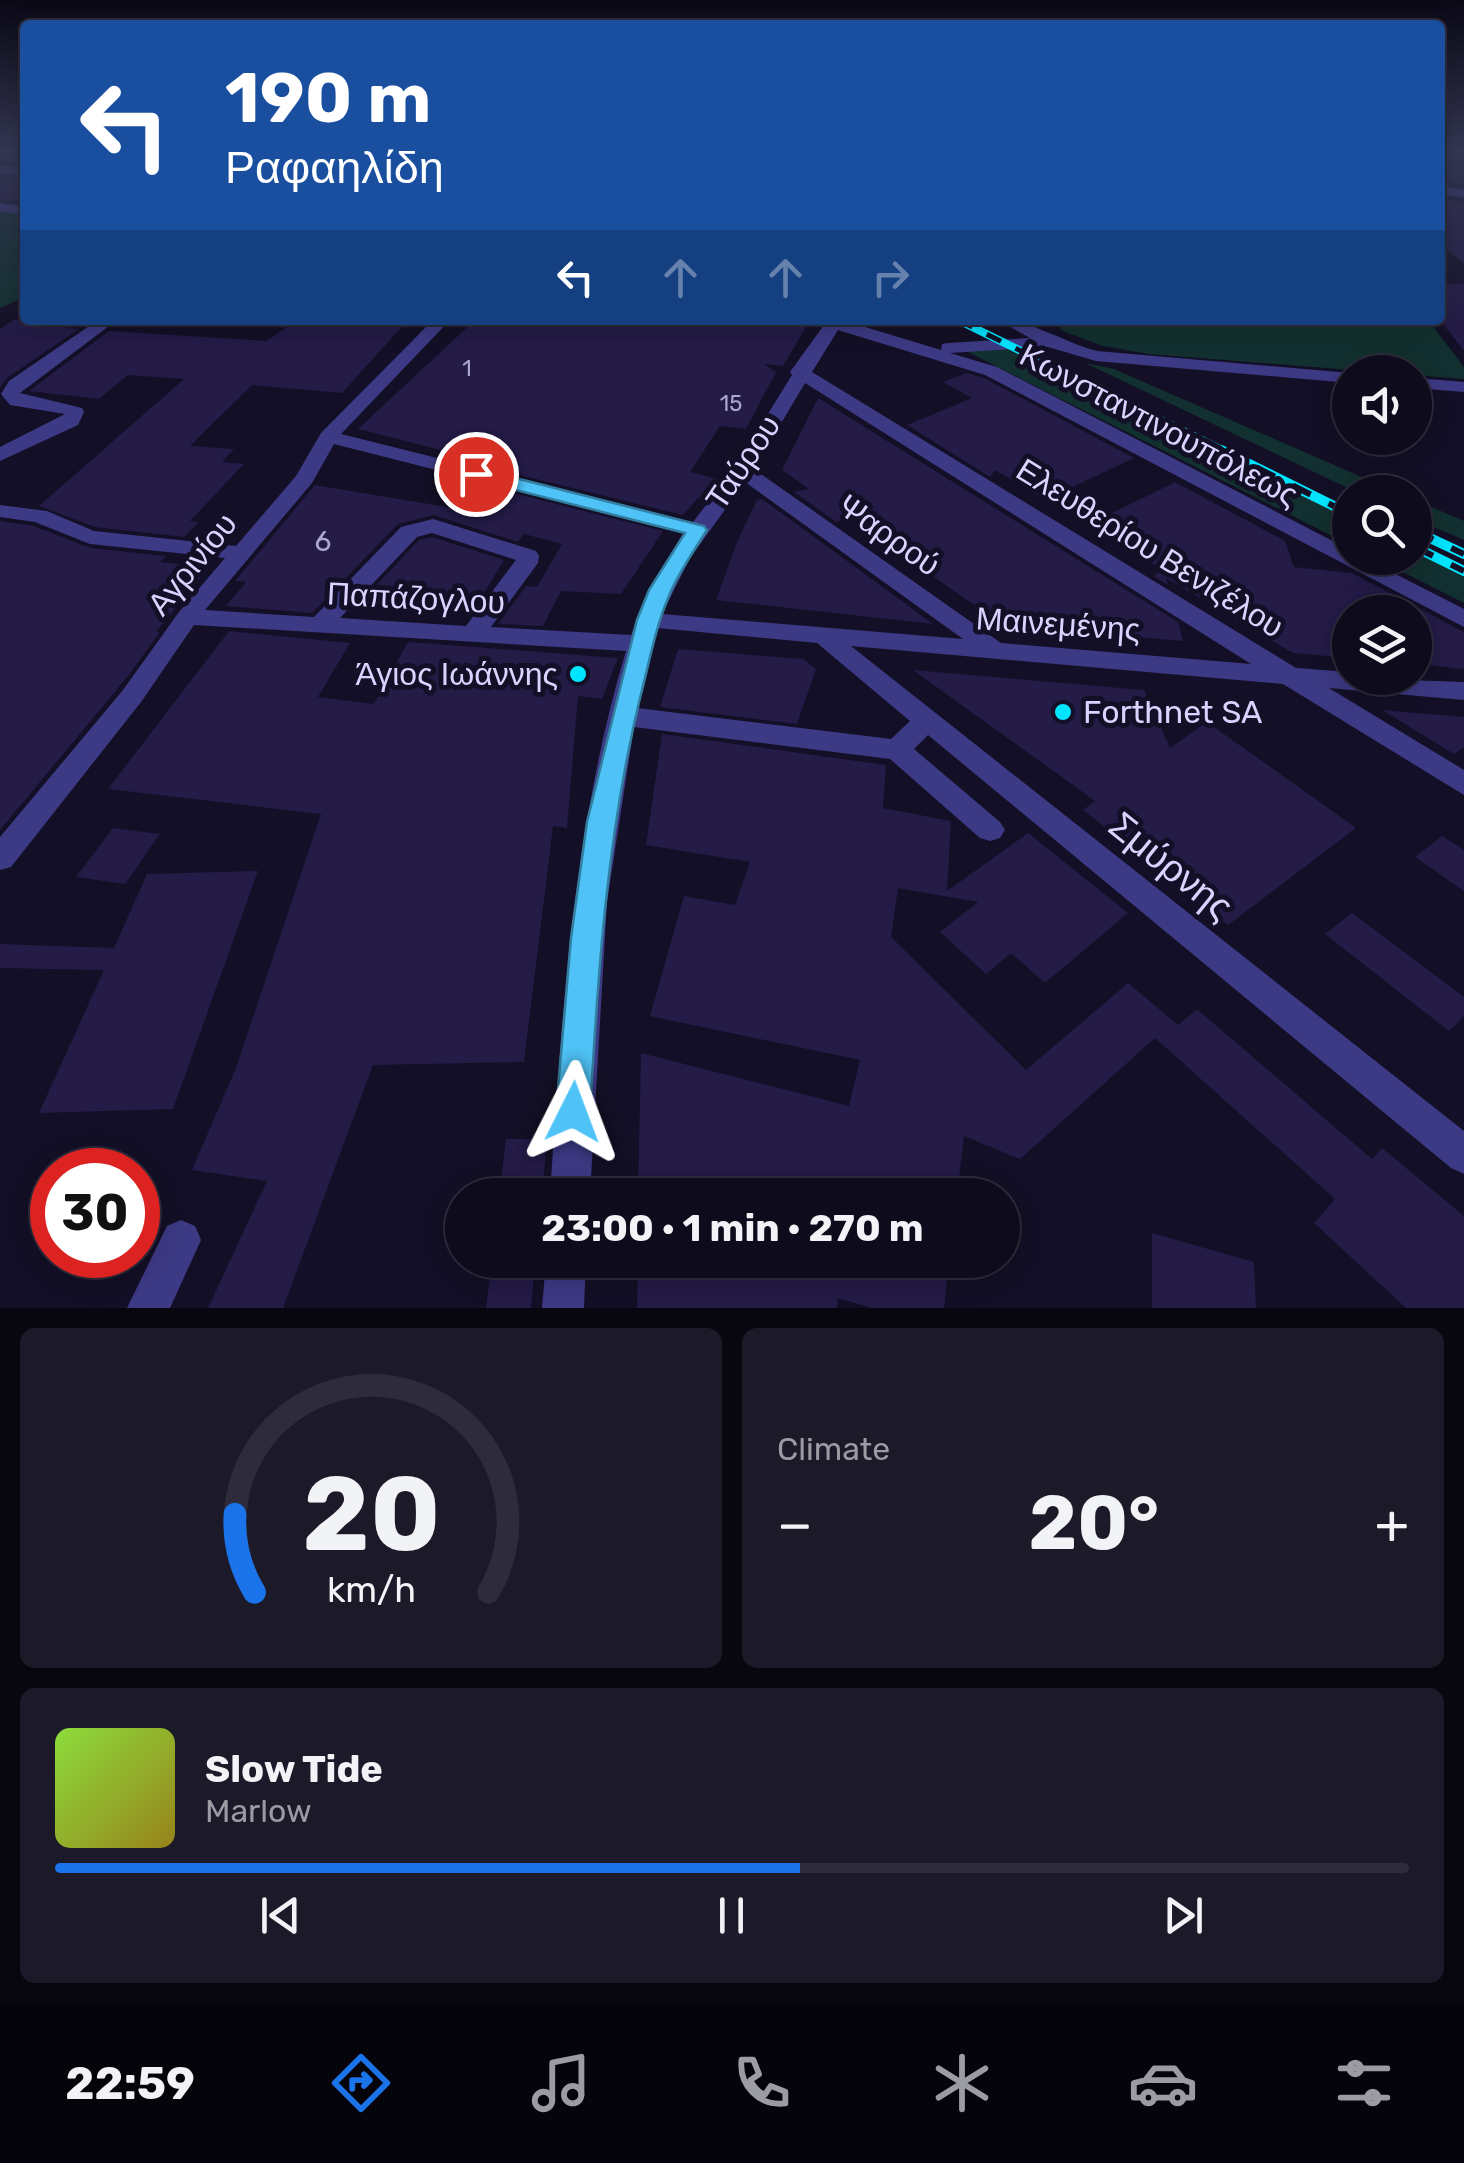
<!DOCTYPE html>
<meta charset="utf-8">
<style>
body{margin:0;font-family:Rubik,sans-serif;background:#1c1929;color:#f1f3f6;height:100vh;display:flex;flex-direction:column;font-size:38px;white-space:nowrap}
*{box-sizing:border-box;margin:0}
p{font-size:32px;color:#9b9ba3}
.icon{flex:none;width:55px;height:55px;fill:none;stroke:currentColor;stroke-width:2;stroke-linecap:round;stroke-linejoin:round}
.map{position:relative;height:1308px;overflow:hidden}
.drawer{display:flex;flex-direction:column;gap:20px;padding:20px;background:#08060f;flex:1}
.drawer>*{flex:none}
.guide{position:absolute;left:20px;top:20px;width:1425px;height:305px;border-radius:10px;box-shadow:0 5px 25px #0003,0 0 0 2px #2e2b3b;background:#1a4fa0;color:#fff;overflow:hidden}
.fabs{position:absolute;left:1332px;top:355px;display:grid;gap:20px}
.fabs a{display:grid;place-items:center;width:100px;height:100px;border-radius:50%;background:#0e0b1c;box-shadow:0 5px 25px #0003,0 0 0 2px #2e2b3b;font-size:50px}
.speed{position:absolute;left:30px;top:1148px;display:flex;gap:20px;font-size:50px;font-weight:700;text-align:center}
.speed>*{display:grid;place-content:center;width:130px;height:130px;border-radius:50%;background:#0e0b1c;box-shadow:0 5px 25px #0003,0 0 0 2px #2e2b3b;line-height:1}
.speed .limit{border:15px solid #d22;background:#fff;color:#111}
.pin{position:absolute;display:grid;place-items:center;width:85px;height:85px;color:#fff;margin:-42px;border:5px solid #fff;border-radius:50%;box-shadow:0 2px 10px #0007}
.me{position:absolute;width:110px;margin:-55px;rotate:3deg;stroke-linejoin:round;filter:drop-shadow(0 0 8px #0008)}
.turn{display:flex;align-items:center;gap:35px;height:210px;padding:0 40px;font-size:45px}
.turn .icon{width:130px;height:130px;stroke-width:2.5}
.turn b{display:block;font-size:70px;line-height:85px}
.lanes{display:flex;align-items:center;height:95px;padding:0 40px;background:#0003;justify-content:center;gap:50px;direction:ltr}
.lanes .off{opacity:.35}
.big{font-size:75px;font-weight:700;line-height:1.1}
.drawer .widget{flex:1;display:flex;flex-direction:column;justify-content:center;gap:15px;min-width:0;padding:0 35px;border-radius:15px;background:#1c1929}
.drawer .dial{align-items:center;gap:0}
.dial svg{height:260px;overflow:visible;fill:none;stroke:#2e2b3b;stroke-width:7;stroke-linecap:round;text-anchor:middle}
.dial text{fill:#f1f3f6;stroke:none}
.song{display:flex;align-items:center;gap:30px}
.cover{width:120px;height:120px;border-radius:15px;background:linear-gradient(135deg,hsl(90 70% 55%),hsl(50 70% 35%))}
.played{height:10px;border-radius:5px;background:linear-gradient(90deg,#1a73e8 55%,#2e2b3b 55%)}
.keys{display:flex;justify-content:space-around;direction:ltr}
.heat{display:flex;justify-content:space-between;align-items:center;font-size:55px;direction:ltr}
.drawer .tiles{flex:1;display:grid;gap:20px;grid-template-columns:1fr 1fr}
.widget:last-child{grid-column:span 2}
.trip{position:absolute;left:445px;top:1178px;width:575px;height:100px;border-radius:50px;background:#0e0b1c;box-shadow:0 5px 25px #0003,0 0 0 2px #2e2b3b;font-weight:700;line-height:100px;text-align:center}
.tabs{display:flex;height:160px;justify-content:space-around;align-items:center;background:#06040b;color:#9b9ba3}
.tabs .icon{width:70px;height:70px}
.tabs .on{color:#1a73e8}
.tabs b{font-size:45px;color:#f1f3f6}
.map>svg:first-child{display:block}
.green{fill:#12302f}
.building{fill:#241b47}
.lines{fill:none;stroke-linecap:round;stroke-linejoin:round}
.minor{fill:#3d3a85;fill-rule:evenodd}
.rail-far1-casing{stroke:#00e5ff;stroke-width:8}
.rail-casing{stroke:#00e5ff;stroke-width:10}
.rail-far1{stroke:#130f26;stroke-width:5;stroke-dasharray:16;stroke-linecap:butt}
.rail{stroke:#130f26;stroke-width:6;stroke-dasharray:20;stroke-linecap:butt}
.route{fill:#4fc3f7;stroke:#337fa1;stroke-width:2.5}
.poi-dot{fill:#00e5ff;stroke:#130f26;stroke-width:4}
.labels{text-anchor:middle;stroke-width:10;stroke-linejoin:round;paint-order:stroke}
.far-number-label{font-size:22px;fill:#aca6d1}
.number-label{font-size:28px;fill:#aca6d1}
.street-label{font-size:32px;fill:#d9d4ff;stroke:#130f26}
.poi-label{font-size:32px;fill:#d9d4ff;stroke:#130f26;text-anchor:end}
.near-street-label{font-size:38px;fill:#d9d4ff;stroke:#130f26}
</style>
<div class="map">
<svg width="1464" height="1308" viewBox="0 0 1464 1308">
<rect width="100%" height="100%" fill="#130f26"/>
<g class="green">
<path d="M0 211 25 215V297L0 308Z"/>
<path d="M1064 320H1428L1464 367V379L1149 354 1103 346 1060 330Z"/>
<path d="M1009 348 1350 518V545L966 351Z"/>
<path d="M1085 363 1114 369 1396 492H1356Z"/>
<path d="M1415 500 1464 521V540L1415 519Z"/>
<path d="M1415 551 1464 576V603L1375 558H1415Z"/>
</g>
<g class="building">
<path d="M1440 153 1464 154V184L1440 182Z"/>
<path d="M0 178 25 179V194L12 201 0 199Z"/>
<path d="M1440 198 1464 204V263L1440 244Z"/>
<path d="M1440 283 1464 284V351L1440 320Z"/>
<path d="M14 320H76L65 328 79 329 7 378 0 388V329Z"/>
<path d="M298 320H408L342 393 252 385 190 446 234 449 222 462 244 464 190 521 199 522 184 537 95 527 39 506 184 379 128 375 99 399 29 391 109 331 266 341Z"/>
<path d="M475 320H810L783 366 764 364 776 372 746 429 720 426 690 472 721 480 705 500 698 498 683 515 499 470 508 462 461 450 456 454 358 429Z"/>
<path d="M967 373 984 378 1134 458 1045 500 995 470 990 477 907 425 972 398 943 382Z"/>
<path d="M818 398 1178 622 1183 641 1004 626 849 517 836 522 794 492 809 489 782 470Z"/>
<path d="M1175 482 1285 541 1294 567 1352 573 1464 632V669L1415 664V612H1350V658L1293 653 1166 578 1168 585 1153 576 1163 570 1088 525Z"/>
<path d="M315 485 453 508 481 485 663 531 621 594 561 591 543 626 498 624 526 586 537 587 562 544 524 534 518 542 434 515 398 524 312 613 226 606 246 582 235 581Z"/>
<path d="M762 499 809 533 933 624 716 600 737 542 757 500Z"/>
<path d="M0 521 34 526 90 548 166 556 160 562 210 567 156 632H160L128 676 0 830Z"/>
<path d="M432 537 504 560 476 606 375 587 419 540Z"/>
<path d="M229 631 350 643 318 697 374 704 408 642 618 658 602 699 578 696 567 828 553 826 524 1062 373 1065 283 1308H208L267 1181 192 1170 236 1068 321 814 108 789Z"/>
<path d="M678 649 803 659 816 669 797 724 660 707Z"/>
<path d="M913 670 1144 690 1170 748 1207 722 1356 828 1228 925 1083 810 1095 801Z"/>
<path d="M1382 710 1464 717V747L1454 754Z"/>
<path d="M662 734 886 765 883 808 951 821 947 891 1028 833 1128 913 1045 983 1011 953 986 974 940 932 978 902 898 888 891 937 1026 1070 1128 983 1178 1025 1197 1009 1372 1159 1382 1148 1464 1216V1308H1406L1314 1223 1335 1199 1155 1038 1020 1159 964 1136 957 1195H638L641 1053 849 1106 860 1060 650 1016 684 896 735 905 750 862 646 845Z"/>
<path d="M113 828 160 834 125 884 76 877Z"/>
<path d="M1442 836 1464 850V891L1415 857Z"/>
<path d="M258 871 173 1109 39 1113 104 970 0 968V944L114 948 147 874Z"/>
<path d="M1352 913 1464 997V1016L1449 1031 1325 934Z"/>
<path d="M506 1139H547L542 1195H499Z"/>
<path d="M1152 1233 1254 1262 1256 1308H1152Z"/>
<path d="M492 1260H535L531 1308H486Z"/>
<path d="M638 1260H949L944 1308H872L838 1298 837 1308H637Z"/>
</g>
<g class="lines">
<g class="minor">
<path d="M0 166 25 167V175L0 174Z"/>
<path d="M1440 186 1464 190V198L1440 194Z"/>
<path d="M0 203 25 207V215L0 211Z"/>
<path d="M98 320H117L20 393 82 408 84 412 78 425 0 461V447L65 414 10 405 1 394 9 381Z"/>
<path d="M433 320H450L341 434 693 522 734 469 792 375 790 372 824 325 816 320H842L941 350 942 344 948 343 1030 338 998 320C1032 320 1063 342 1097 351L1350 373V383L1096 361 1048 347 950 353 997 367 1350 550V558H1364L1464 609V627L985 375 838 330 812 372 1296 668 1350 672V678L1464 682V700L1329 688 1464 770V795L1283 684 851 646 1464 1131V1174L1451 1168 928 735 914 749 1000 822 1005 830 1000 838 990 841 980 838 890 759 634 727 607 902 590 1195H550C562 1013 573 827 626 651L194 625 141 702 11 867 0 870V837L123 690 179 612 225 558 90 544 35 522 0 517V505L47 511 94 531 236 546 296 476 321 433ZM805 383 1251 664 1001 643 754 469ZM334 444 685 533 649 589 631 635 491 627 538 563 539 556 536 551 433 519 401 527 314 617 205 610 312 483ZM745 482 963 639 662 614 690 558ZM432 533 516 560 466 626 340 618 417 537ZM657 628 817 643 910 721 891 739 637 708Z"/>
<path d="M1415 378 1464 382V392L1415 388Z"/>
<path d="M181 1220 195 1226 201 1240 170 1308H127L167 1226Z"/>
<path d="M546 1260H586L584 1308H542Z"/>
</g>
<g class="rail-far1-casing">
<path id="rail-far1" d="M958 320 1226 452"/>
</g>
<g class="rail-casing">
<g id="rail">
<path d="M1221 450 1350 514"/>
<path d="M1415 531 1464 554"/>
<path d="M1415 547 1464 571"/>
</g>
</g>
<use href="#rail-far1" class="rail-far1"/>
<use href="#rail" class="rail"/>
</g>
<linearGradient id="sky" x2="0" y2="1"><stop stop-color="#0a0815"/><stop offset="0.45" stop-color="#333752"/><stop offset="1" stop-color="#333752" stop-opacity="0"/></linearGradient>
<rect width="1464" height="334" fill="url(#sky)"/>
<path class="route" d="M476 468 704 526 707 530C694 551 678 573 669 596 655 628 649 664 640 698 607 835 598 972 590 1112L585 1124 573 1128 561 1124 556 1112 571 938 587 822 637 620 649 590 685 533 469 478V470Z"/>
<g class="poi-dot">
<circle cx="578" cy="674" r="10"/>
<circle cx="1063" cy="712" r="10"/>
</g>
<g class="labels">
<g class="far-number-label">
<text x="467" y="376">1</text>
<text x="731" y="411">15</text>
</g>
<g class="number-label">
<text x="323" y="551">6</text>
</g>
<g class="street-label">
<text transform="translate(1159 425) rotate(28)" y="11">Κωνσταντινουπόλεως</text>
<text transform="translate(743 462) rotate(-56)" y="11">Ταύρου</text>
<text transform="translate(889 535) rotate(35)" y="11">Ψαρρού</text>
<text transform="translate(1150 548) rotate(32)" y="11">Ελευθερίου Βενιζέλου</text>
<text transform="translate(192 564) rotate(-51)" y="11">Αγρινίου</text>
<text transform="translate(416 598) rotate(3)" y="11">Παπάζογλου</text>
<text transform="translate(1058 624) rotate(4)" y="11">Μαινεμένης</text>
</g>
<g class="poi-label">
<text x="558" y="685">Άγιος Ιωάννης</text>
<text x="1083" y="723" text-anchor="start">Forthnet SA</text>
</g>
<g class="near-street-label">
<text transform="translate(1171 866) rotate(39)" y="13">Σμύρνης</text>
</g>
</g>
</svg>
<div class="fabs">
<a><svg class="icon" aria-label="sound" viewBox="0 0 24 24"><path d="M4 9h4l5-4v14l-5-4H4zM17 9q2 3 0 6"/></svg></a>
<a><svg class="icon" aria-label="search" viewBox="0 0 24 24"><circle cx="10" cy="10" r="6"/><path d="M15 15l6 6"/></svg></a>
<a><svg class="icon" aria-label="layers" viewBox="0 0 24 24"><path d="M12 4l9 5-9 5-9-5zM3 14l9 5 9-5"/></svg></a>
</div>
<div class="speed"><div class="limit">30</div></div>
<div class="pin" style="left:476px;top:474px;background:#d93025"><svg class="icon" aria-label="arrive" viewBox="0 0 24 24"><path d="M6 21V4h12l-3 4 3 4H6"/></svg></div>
<svg class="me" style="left:573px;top:1112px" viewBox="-20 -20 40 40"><path d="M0-17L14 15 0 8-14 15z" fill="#4fc3f7" stroke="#fff" stroke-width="4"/></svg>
<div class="trip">23:00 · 1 min · 270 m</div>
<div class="guide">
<div class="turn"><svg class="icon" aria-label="left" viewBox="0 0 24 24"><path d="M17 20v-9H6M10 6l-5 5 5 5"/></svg><div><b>190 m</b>Ραφαηλίδη</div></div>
<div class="lanes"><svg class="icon" aria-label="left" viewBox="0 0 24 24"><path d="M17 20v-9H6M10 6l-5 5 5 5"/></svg><svg class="icon off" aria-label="ahead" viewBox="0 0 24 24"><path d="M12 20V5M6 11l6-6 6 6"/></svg><svg class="icon off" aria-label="ahead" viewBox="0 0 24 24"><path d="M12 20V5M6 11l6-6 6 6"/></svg><svg class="icon off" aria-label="right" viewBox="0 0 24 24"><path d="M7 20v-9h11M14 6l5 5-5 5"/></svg></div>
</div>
</div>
<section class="drawer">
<div class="tiles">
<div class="widget dial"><svg viewBox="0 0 100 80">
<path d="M14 69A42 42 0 1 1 86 69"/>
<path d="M14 69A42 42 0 0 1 8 45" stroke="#1a73e8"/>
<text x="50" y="56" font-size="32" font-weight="700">20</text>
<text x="50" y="72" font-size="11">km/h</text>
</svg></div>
<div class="widget"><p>Climate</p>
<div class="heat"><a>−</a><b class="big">20°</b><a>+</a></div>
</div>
<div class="widget">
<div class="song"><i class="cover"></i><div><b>Slow Tide</b><p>Marlow</p></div></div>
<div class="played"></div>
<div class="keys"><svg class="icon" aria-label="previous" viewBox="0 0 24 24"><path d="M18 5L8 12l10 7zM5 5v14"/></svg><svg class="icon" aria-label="pause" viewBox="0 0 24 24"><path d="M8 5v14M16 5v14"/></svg><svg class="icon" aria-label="next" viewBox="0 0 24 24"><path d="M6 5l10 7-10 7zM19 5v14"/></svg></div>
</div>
</div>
</section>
<nav class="tabs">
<b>22:59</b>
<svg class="icon on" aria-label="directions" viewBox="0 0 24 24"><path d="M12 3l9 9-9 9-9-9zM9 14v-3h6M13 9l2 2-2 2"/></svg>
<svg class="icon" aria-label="music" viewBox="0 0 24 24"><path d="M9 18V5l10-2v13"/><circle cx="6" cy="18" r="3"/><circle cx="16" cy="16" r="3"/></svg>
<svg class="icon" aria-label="phone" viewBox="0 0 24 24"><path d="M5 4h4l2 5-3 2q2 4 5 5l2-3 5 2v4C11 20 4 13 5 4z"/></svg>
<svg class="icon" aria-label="climate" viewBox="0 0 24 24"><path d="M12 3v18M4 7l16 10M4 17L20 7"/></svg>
<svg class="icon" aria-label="car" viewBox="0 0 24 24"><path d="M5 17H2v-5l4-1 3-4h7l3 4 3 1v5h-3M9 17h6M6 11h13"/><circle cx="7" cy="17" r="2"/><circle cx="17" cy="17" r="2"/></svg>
<svg class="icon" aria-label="filters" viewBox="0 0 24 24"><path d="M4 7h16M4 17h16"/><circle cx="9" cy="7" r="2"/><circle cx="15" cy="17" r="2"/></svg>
</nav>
